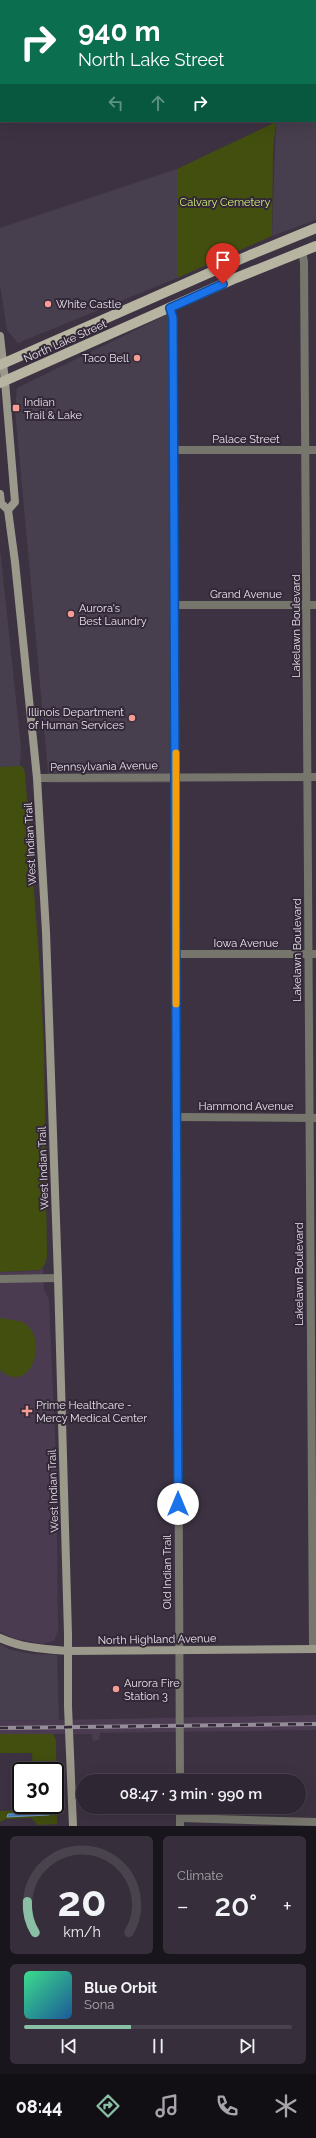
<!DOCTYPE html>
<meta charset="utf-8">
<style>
body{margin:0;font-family:Raleway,sans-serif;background:#362e3a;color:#f1f3f6;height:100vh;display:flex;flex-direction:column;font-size:15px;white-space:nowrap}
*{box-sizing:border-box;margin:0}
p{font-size:13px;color:#a7a5ac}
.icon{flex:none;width:22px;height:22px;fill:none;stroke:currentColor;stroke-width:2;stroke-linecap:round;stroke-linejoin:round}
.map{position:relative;height:1826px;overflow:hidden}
.sheet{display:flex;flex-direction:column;gap:10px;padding:10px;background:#19151c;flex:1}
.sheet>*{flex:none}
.top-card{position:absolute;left:0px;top:0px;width:316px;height:122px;box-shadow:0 4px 16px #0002,0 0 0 1px #49434d;background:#0b6e4f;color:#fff;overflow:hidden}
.speed{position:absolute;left:12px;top:1762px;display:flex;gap:8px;font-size:20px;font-weight:700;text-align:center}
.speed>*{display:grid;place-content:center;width:52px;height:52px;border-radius:50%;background:#2e2632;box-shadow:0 4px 16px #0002,0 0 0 1px #49434d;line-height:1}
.speed .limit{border:2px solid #111;border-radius:6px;background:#fff;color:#111}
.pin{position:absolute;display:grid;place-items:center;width:34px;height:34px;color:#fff;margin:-41px -17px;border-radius:50% 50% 50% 0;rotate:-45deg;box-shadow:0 0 4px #0007}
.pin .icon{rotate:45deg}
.me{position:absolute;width:44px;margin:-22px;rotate:0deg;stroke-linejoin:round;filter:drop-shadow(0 0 3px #0008)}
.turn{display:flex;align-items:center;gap:14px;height:84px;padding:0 12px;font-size:18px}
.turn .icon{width:52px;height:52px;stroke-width:2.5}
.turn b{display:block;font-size:28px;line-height:34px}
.lanes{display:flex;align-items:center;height:38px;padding:0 12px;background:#0003;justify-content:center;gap:20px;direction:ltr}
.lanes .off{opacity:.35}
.big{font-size:30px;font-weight:600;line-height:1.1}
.sheet .widget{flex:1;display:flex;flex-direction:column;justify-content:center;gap:6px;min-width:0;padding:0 14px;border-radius:6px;background:#362e3a}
.sheet .dial{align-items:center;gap:0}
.dial svg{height:104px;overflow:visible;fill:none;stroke:#49434d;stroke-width:7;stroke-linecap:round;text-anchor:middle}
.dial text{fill:#f1f3f6;stroke:none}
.song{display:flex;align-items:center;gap:12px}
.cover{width:48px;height:48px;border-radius:6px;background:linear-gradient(135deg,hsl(150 70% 55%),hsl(210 70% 35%))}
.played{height:4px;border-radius:2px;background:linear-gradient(90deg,#8abfa5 40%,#49434d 40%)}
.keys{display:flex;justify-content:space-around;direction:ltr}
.heat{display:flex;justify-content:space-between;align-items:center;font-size:22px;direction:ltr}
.sheet .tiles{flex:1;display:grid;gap:10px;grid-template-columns:1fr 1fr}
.widget:last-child{grid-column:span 2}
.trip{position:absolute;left:76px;top:1774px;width:230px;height:40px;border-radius:20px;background:#2e2632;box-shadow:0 4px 16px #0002,0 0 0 1px #49434d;font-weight:600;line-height:40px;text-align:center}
.menu{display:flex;height:64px;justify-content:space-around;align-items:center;background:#120f14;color:#a7a5ac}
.menu .icon{width:28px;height:28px}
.menu .active{color:#8abfa5}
.menu b{font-size:18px;color:#f1f3f6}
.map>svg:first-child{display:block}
.commercial{fill:#473e4e}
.built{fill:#4a3b50}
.green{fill:#434f0f}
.water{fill:#437ebc;stroke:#749cca}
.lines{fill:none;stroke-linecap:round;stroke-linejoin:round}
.street{stroke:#77766d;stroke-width:8}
.secondary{stroke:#9b998b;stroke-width:8}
.primary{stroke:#b7b4a1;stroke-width:10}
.rail-casing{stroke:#958d99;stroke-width:4}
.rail{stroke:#332837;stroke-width:2.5;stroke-dasharray:8;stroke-linecap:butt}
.route-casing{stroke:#114b97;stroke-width:10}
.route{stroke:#1a73e8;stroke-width:7}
.slow{stroke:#f59e0b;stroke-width:7}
.poi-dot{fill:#f59c94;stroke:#332837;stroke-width:1.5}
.labels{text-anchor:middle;stroke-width:4;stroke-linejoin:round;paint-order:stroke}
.park-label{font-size:11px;fill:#d1ed7a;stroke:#332837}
.poi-label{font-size:11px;fill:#e8e2eb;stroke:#332837;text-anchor:start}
.street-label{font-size:11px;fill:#e8e2eb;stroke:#332837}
</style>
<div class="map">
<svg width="316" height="1826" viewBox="0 0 316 1826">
<rect width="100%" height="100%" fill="#3d3242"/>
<g class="commercial">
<path d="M316 106V220L272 236 276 122 315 121Z"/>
<path d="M177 169V278L18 343 7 330 0 285V228Z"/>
<path d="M170 313V783H49L15 409 17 388Z"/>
<path d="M0 548 21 747 20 766 0 767Z"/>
<path d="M0 1644 8 1649 32 1654 57 1655 59 1720 0 1721Z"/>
</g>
<g class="built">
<path d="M43 1268 44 1289 49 1300 56 1457 58 1631 54 1641 43 1644 13 1638 0 1632V1272L37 1271Z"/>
<path d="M316 1715V1730L100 1733 99 1740 93 1741 92 1734H0V1721Z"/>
</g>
<g class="green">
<path d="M276 122 273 149 272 236 177 278V169Z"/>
<path d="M20 766 23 767 25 773 40 970 44 1051 47 1257 45 1264 40 1270 0 1272V767Z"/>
<path d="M0 1318C7 1319 15 1320 22 1322 51 1336 31 1398 0 1370Z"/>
<path d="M0 1734H53L56 1740 57 1824 38 1825 31 1818 6 1819 0 1822V1811L33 1810V1805H55V1771H33L32 1753H0Z"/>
</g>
<g class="water">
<path d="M0 0H50L1 1 0 35Z"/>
<path d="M39 1805H52V1813L49 1815 7 1817 8 1814 39 1813Z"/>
</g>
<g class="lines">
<g class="street">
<path d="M302 251 304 262 313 1649"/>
<path d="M170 308 173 318 180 1781"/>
<path d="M175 450H316"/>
<path d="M176 605H316"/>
<path d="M37 778 316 777"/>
<path d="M176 954H316"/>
<path d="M177 1117 316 1118"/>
<path d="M0 1279 58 1278"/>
<path d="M180 1807V1826"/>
<path d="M180 1818 316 1822"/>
</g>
<g class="secondary">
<path d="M0 336 5 381 15 502 8 510"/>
<path d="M0 494 1 503 8 510 15 562 37 778 46 932 58 1278 68 1634V1706L73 1826"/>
<path d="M0 1638C22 1648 44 1649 68 1651L316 1649"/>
</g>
<g class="primary">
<path d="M0 365 250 255 316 228"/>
<path d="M0 383 236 278 316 246"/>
</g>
<g class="rail-casing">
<path id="rail" d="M0 1728 316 1724"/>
</g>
<use href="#rail" class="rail"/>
</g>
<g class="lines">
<g class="route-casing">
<path id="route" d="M178 1504 173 318 170 308 223 284"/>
</g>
<use href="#route" class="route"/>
<path class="slow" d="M176 1004V753"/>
</g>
<g class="poi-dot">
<circle cx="48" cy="304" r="4"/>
<circle cx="137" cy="358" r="4"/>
<rect x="12" y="404" width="8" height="8" rx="2"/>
<circle cx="71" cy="614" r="4"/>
<circle cx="132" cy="718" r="4"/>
<path d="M25 1405h4v4h4v4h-4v4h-4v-4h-4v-4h4z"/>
<circle cx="116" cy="1689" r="4"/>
</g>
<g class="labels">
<g class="park-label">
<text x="225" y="206">Calvary Cemetery</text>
</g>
<g class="poi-label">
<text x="56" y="308">White Castle</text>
<text x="129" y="362" text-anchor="end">Taco Bell</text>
<text x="24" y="406">Indian<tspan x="24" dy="13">Trail &amp; Lake</tspan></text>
<text x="79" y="612">Aurora's<tspan x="79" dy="13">Best Laundry</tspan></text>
<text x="124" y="716" text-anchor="end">Illinois Department<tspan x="124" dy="13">of Human Services</tspan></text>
<text x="36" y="1409">Prime Healthcare -<tspan x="36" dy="13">Mercy Medical Center</tspan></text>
<text x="124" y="1687">Aurora Fire<tspan x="124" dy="13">Station 3</tspan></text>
</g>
<g class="street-label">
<text transform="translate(65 341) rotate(-24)" y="4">North Lake Street</text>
<text x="246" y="443">Palace Street</text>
<text x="246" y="598">Grand Avenue</text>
<text transform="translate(296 626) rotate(-90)" y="4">Lakelawn Boulevard</text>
<text transform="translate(104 766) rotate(-1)" y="4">Pennsylvania Avenue</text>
<text transform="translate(30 844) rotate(-93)" y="4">West Indian Trail</text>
<text x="246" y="947">Iowa Avenue</text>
<text transform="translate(297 950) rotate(-90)" y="4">Lakelawn Boulevard</text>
<text x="246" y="1110">Hammond Avenue</text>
<text transform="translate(43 1168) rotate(-92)" y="4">West Indian Trail</text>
<text transform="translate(299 1274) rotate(-90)" y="4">Lakelawn Boulevard</text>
<text transform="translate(53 1491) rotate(-92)" y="4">West Indian Trail</text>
<text transform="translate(167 1572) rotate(-90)" y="4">Old Indian Trail</text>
<text transform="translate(157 1639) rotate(-1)" y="4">North Highland Avenue</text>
</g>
</g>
</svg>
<div class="speed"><div class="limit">30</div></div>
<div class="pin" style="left:223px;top:284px;background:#d93025"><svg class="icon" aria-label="arrive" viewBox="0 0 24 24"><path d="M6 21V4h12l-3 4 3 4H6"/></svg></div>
<svg class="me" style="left:178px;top:1504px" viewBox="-20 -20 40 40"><circle r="19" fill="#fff"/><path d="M0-13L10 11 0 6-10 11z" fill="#1a73e8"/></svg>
<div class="trip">08:47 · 3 min · 990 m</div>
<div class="top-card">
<div class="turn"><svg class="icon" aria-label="right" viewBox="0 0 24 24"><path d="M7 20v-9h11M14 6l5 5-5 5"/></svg><div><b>940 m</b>North Lake Street</div></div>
<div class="lanes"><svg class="icon off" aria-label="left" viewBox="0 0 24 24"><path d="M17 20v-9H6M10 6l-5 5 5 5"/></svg><svg class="icon off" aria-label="ahead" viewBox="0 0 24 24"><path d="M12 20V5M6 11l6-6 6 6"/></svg><svg class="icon" aria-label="right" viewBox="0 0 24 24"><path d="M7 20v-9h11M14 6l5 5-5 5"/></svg></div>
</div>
</div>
<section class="sheet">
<div class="tiles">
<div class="widget dial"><svg viewBox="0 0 100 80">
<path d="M14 69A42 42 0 1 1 86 69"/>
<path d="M14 69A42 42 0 0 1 8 45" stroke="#8abfa5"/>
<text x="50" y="56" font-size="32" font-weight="700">20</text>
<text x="50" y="72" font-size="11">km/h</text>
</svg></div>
<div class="widget"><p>Climate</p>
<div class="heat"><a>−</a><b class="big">20°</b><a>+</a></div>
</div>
<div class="widget">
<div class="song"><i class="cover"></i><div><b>Blue Orbit</b><p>Sona</p></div></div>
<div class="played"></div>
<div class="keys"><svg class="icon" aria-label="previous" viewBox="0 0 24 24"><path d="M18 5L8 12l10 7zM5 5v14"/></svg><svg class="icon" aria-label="pause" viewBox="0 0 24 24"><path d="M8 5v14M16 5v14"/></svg><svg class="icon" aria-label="next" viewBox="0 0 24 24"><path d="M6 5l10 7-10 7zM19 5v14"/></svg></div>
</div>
</div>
</section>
<nav class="menu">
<b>08:44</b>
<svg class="icon active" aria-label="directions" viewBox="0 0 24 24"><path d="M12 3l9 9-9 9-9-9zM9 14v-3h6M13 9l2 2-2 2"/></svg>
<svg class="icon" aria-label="music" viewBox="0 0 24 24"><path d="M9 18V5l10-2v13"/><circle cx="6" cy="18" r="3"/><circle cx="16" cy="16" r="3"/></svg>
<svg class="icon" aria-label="phone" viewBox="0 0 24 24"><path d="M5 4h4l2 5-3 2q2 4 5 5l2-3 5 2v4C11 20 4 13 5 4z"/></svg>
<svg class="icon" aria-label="climate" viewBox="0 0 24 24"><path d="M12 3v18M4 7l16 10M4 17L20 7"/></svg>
</nav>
